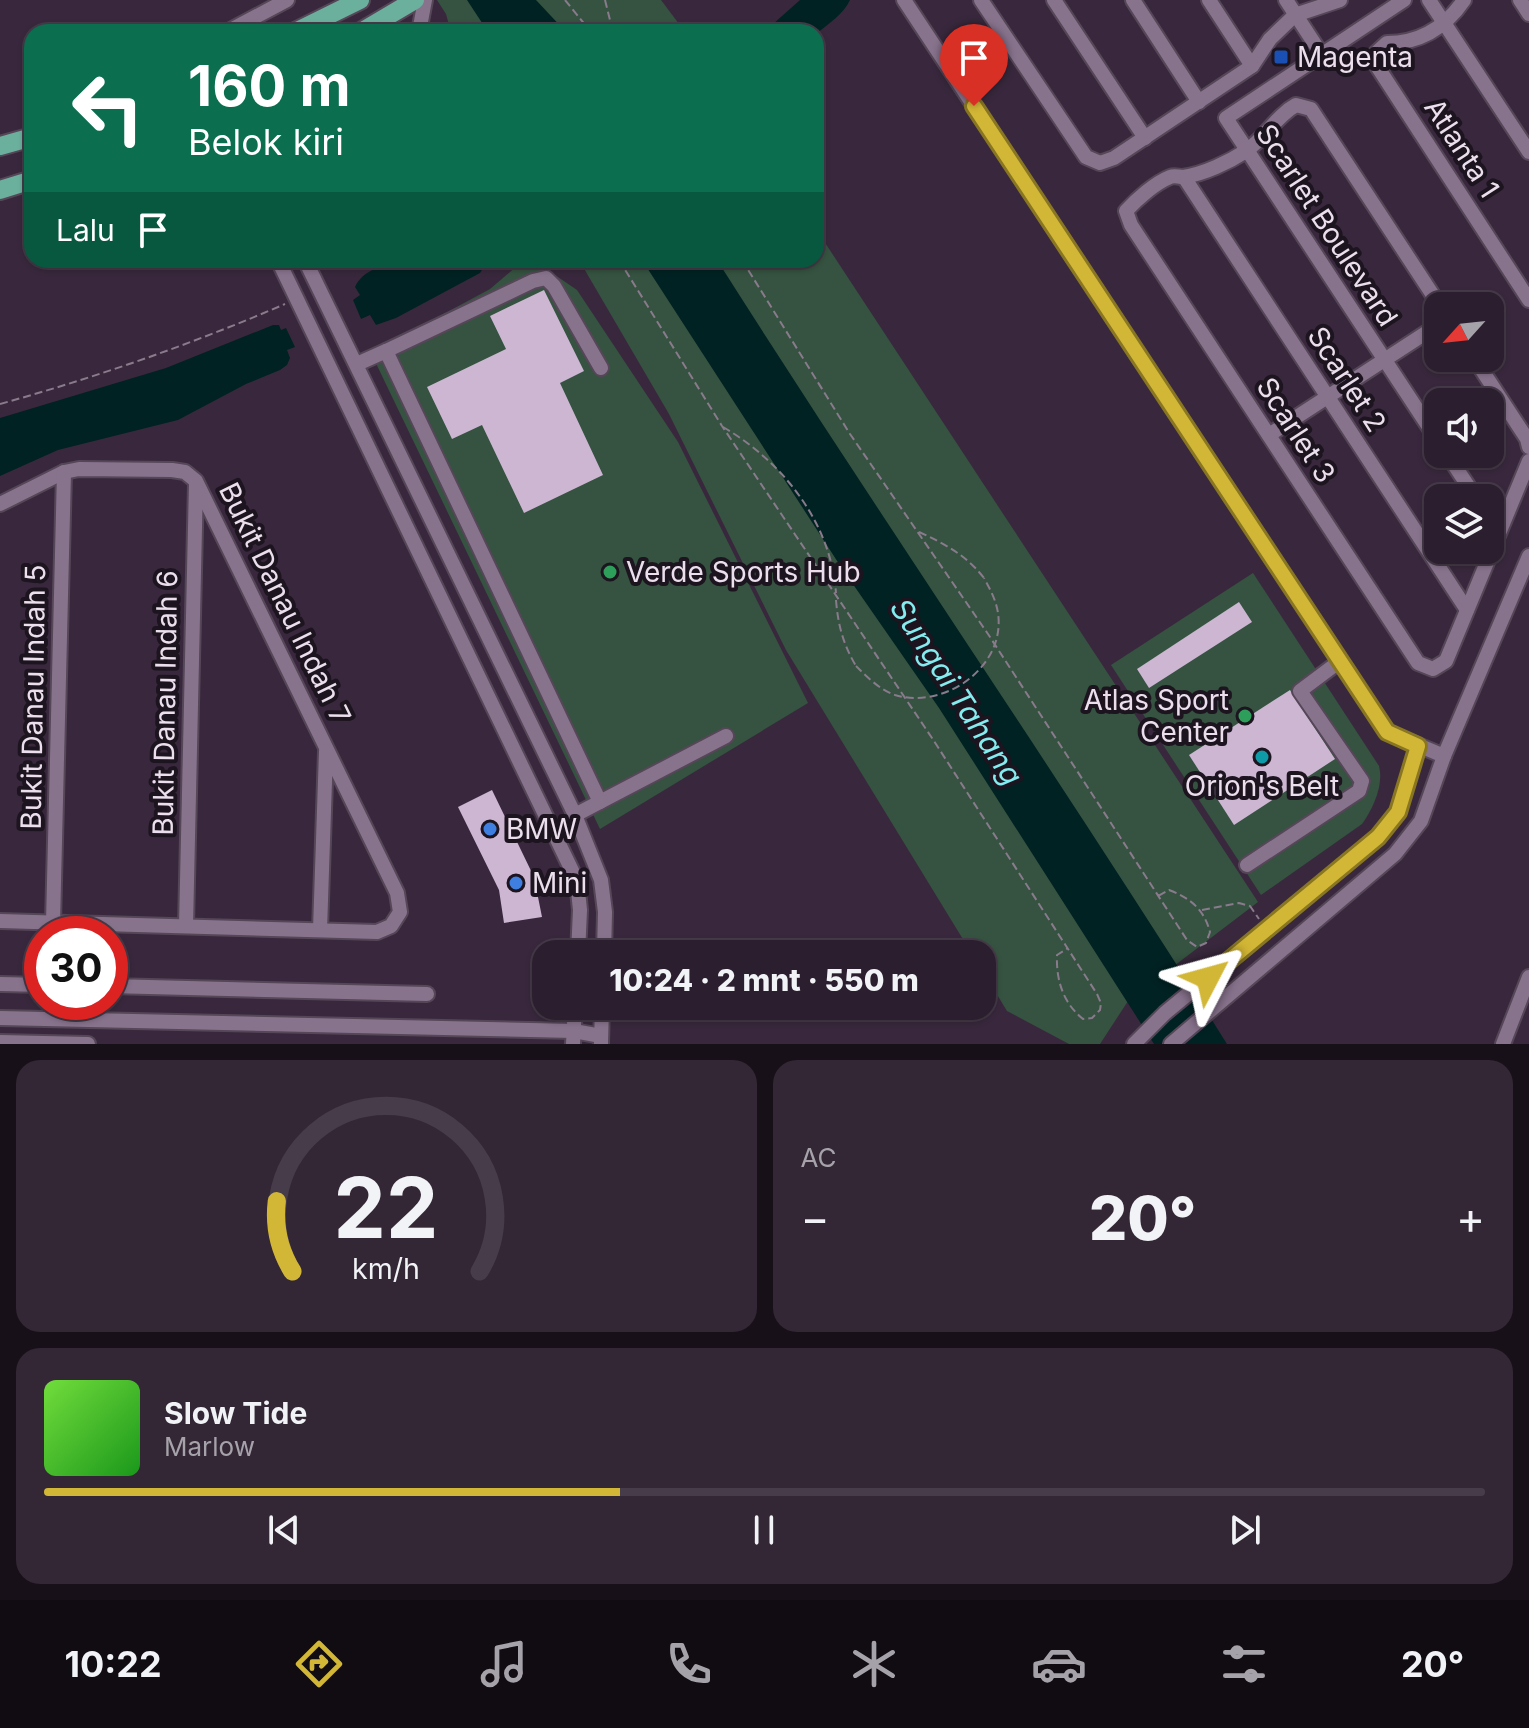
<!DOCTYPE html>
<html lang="id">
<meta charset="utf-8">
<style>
body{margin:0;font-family:Inter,sans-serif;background:#332736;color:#f1f3f6;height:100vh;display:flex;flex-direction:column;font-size:30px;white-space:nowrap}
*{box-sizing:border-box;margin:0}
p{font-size:26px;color:#a6a2aa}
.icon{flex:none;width:44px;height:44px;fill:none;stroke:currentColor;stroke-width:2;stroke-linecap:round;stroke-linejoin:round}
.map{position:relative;height:1044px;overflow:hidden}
.drawer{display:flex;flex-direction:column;gap:16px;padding:16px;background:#181019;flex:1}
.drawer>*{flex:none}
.banner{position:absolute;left:24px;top:24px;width:800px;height:244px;border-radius:24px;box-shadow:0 2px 6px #0004,0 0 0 2px #473c4a;background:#0b6e4f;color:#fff;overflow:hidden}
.needle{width:52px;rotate:243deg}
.fabs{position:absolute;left:1424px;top:292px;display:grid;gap:16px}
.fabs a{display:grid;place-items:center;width:80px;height:80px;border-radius:16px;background:#2b1e2e;box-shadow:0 2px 6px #0004,0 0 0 2px #473c4a;font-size:40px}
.speed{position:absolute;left:24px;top:916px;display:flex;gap:16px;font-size:40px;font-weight:700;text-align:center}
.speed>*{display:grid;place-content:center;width:104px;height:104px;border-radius:50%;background:#2b1e2e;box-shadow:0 2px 6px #0004,0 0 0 2px #473c4a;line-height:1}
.speed .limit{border:12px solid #d22;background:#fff;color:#111}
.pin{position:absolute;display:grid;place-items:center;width:68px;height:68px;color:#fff;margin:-82px -34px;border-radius:50% 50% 50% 0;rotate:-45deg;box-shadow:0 0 8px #0007}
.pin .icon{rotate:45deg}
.me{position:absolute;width:88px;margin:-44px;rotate:51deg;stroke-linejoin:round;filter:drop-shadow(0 0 6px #0008)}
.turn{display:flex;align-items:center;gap:28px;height:168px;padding:0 32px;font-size:36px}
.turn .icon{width:104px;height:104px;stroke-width:2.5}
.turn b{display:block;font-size:56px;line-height:68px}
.then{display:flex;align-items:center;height:76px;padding:0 32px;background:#0003;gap:16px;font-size:30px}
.big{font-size:60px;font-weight:800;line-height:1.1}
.drawer .tile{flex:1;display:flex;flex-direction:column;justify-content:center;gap:12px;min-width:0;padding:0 28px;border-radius:24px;background:#332736}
.drawer .dial{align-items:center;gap:0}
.dial svg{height:208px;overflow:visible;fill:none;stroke:#473c4a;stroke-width:7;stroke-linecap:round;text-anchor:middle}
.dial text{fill:#f1f3f6;stroke:none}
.song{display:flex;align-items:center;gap:24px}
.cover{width:96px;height:96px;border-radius:12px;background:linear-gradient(135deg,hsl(100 70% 55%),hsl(120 70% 35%))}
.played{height:8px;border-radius:4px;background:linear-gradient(90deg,#d2b635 40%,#473c4a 40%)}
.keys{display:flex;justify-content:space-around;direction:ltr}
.heat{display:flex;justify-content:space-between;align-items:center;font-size:44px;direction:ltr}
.drawer .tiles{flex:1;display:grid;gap:16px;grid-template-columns:1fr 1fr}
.tile:last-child{grid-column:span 2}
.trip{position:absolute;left:532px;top:940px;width:464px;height:80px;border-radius:24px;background:#2b1e2e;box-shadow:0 2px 6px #0004,0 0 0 2px #473c4a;font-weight:800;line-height:80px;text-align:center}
.dock{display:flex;height:128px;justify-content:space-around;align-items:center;background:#110c12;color:#a6a2aa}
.dock .icon{width:56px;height:56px}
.dock .selected{color:#d2b635}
.dock b{font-size:36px;color:#f1f3f6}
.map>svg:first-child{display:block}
.green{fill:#355340}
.water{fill:#002223}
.building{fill:#ccb6d2}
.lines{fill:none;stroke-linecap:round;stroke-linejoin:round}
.minor-casing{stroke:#554658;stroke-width:18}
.major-casing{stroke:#554658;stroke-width:22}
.path{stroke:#897a8c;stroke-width:2;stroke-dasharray:8 4;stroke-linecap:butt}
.minor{stroke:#88738d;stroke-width:14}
.major{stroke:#6bb09d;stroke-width:18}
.path-bridge{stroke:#897a8c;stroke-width:2;stroke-dasharray:8 4;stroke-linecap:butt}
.route-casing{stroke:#887622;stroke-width:20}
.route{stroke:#d2b635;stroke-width:14}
.transit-dot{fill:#1a4fb4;stroke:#1c141e;stroke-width:3}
.leisure-dot{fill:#2e9e5b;stroke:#1c141e;stroke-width:3}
.culture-dot{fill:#0f9aa8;stroke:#1c141e;stroke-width:3}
.shop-dot{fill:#3f7fe0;stroke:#1c141e;stroke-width:3}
.labels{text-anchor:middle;stroke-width:8;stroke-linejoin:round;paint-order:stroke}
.poi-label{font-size:28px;fill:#ebdfed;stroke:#1c141e;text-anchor:start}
.street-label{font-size:28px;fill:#ebdfed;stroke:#1c141e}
.water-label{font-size:30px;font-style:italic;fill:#84ebee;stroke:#1c141e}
</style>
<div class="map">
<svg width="1529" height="1044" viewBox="0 0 1529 1044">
<rect width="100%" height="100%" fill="#39283d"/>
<g class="green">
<path d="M437 0H661L685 32H451L446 14Z"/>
<path d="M816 229 1258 902 1128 1001 1100 1044H1069L1007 1011 982 970V954H972L786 650 669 414 579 260H816Z"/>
<path d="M524 260H533L577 290 678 442 808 703 600 829 371 353 490 289Z"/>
<path d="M1253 573 1379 766C1384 785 1373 809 1362 824L1261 895 1111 665Z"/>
</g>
<g class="water">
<path d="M467 0H536L566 32H488Z"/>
<path d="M800 0H850C844 14 828 24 816 34L764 32Z"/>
<path d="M395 260H488L480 273 396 318 376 325 370 315 361 319 353 300 360 295 355 287C362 271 380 267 395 260Z"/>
<path d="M642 260H717C884 523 1061 780 1227 1044H1154L939 708 841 567Z"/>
<path d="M273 325H279L281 330 286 328 295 347 287 350 290 358 287 365 280 370 246 384 178 420 58 450 0 476V418L166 368Z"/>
</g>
<g class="building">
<path d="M544 290 584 371 560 383 603 475 524 513 482 425 452 439 427 387 506 349 490 316Z"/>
<path d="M1239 602 1252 622 1149 688 1137 669Z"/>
<path d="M1290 690 1335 759 1234 825 1189 755Z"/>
<path d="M492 790 534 877 542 917 504 923 499 890 458 807Z"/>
</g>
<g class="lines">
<g class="minor-casing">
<g id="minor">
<path d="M904 0 1387 732 1444 756 1529 556"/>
<path d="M981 0 1086 157 1100 163 1114 158 1252 66 1270 39 1295 15 1340 0"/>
<path d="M1054 0 1145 138"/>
<path d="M1133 0 1199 102"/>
<path d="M1209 0 1252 66"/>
<path d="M1286 0 1322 55"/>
<path d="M1404 0 1226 118 1438 441"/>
<path d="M1429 0 1529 152"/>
<path d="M1464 0C1445 28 1420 43 1387 43L1376 53 1377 66 1529 300"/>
<path d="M1520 0 1529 14"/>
<path d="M227 32 287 0"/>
<path d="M419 32 425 0"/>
<path d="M1184 177 1467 610"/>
<path d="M278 260 577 881 580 910 578 954"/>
<path d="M305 260 575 815 601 880 605 912 604 954"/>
<path d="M1440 306 1311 109 1296 105C1276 116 1266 137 1246 151 1229 162 1204 174 1183 177 1178 177 1175 175 1170 177 1155 183 1137 199 1126 211L1131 225 1418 663 1433 669 1446 661 1529 461"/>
<path d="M386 351 533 281 546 278 554 286 601 368"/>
<path d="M1474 358 1527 439 1529 447"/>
<path d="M357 364 386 351 600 802"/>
<path d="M1269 435 1438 325"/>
<path d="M1447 454 1476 498"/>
<path d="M0 504 64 472 79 469 172 470 185 472 196 481 397 893 400 912 391 926 377 932 0 921"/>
<path d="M575 815 726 736"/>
<path d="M1247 865 1359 791 1362 781 1300 691 1340 661"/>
<path d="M53 923 64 472"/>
<path d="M186 926 196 483"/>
<path d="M320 930 326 751"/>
<path d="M0 984 42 985"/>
<path d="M110 986 427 994"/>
<path d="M0 1018 574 1031 601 1036"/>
<path d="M0 1042 88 1044"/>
<path d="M573 1044 575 1006"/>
<path d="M601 1044 602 1006"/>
<path d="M1134 1044 1165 1013 1378 837 1398 812 1418 746"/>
<path d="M1171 1044 1395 854 1421 821 1444 756"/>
<path d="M1503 1044 1529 977"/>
</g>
</g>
<g class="major-casing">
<g id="major">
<path d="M295 32 360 0"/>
<path d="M361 32 415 0"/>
<path d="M0 146 32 137"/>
<path d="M0 190 32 180"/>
</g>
</g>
<g class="path">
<path d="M565 0 591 32"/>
<path d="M605 0 613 32"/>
<path d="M433 24 461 26 470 32"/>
<path d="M619 260 722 426 932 738 1097 994 1101 1003 1100 1010 1092 1018 1083 1019C1063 1003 1056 980 1057 955L1068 948"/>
<path d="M742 260 850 434 988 634 1187 940 1197 947 1206 943 1210 932C1204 909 1190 898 1169 890L1158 896"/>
<path d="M0 404C97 377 192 344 285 304"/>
<path d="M723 427C783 462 831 523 836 593"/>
<path d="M919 532C945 544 966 555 984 578"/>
<path d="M836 600C838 625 843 644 856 666"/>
<path d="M1202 910 1239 903 1250 906 1259 919"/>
</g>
<use href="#minor" class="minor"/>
<use href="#major" class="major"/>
<path class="path-bridge" d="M856 666C867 677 880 690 895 695 944 710 1006 667 998 613 996 600 990 589 984 578"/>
</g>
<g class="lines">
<g class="route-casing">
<path id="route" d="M974 106 1387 732 1418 746 1398 812 1378 837 1208 978"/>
</g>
<use href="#route" class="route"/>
</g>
<rect class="transit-dot" x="1273" y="49" width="16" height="16" rx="4"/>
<g class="leisure-dot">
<circle cx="610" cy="572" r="8"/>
<circle cx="1245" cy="716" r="8"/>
</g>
<circle class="culture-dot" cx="1262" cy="757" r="8"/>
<g class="shop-dot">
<circle cx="490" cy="829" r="8"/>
<circle cx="516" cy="883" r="8"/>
</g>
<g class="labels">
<g class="poi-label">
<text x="1297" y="67">Magenta</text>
<text x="626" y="582">Verde Sports Hub</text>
<text x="1229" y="710" text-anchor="end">Atlas Sport<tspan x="1229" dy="32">Center</tspan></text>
<text x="1262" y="796" text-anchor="middle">Orion's Belt</text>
<text x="506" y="839">BMW</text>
<text x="532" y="893">Mini</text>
</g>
<g class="street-label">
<text transform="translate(1462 148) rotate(57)" y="10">Atlanta 1</text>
<text transform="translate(1327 225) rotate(57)" y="10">Scarlet Boulevard</text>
<text transform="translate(1347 379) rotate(57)" y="10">Scarlet 2</text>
<text transform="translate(1296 430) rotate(57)" y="10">Scarlet 3</text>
<text transform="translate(285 603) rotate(64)" y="10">Bukit Danau Indah 7</text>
<text transform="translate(33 697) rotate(-89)" y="10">Bukit Danau Indah 5</text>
<text transform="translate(165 703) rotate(-89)" y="10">Bukit Danau Indah 6</text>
</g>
<g class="water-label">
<text transform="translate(956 692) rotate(57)" y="10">Sungai Tahang</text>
</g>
</g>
</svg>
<div class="fabs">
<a><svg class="needle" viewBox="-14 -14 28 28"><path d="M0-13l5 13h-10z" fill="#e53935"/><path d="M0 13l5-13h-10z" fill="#a6a2aa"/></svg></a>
<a><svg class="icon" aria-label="sound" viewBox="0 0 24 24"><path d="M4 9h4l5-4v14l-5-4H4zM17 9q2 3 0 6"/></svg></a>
<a><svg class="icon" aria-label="layers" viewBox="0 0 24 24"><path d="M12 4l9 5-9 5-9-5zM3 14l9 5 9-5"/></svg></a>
</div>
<div class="speed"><div class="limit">30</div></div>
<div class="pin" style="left:974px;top:106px;background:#d93025"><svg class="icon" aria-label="arrive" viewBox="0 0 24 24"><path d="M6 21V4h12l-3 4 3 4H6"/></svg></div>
<svg class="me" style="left:1208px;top:978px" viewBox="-20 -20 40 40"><path d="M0-17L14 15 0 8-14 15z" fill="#d2b635" stroke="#fff" stroke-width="4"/></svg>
<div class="trip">10:24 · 2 mnt · 550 m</div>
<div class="banner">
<div class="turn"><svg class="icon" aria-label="left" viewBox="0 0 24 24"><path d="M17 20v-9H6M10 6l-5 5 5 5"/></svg><div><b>160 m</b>Belok kiri</div></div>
<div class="then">Lalu<svg class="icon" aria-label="arrive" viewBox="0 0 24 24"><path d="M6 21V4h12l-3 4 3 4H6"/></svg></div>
</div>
</div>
<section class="drawer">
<div class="tiles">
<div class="tile dial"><svg viewBox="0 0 100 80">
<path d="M14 69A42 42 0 1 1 86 69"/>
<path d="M14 69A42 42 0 0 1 8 42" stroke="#d2b635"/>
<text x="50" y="56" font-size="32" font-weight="700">22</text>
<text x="50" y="72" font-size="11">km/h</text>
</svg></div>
<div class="tile"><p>AC</p>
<div class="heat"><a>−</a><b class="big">20°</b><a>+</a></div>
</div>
<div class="tile">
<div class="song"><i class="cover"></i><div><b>Slow Tide</b><p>Marlow</p></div></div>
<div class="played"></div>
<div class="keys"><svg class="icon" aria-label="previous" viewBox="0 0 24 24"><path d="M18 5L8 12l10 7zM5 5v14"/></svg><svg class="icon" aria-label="pause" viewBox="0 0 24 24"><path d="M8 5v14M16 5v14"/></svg><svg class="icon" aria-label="next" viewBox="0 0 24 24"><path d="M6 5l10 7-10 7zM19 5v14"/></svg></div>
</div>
</div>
</section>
<nav class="dock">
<b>10:22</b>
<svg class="icon selected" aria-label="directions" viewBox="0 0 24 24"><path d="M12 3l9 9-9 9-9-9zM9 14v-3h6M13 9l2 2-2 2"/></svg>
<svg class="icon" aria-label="music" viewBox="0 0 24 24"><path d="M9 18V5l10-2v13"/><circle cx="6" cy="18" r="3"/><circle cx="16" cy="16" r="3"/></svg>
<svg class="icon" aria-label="phone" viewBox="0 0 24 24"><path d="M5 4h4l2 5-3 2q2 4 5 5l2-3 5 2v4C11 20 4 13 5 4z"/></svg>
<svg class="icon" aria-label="climate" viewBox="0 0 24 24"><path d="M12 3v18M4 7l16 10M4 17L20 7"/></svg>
<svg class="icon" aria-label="car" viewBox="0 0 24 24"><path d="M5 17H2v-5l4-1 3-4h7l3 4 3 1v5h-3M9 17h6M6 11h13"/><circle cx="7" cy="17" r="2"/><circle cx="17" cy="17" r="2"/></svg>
<svg class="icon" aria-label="filters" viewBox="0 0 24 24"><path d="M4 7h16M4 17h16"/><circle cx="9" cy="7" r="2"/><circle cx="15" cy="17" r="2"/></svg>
<b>20°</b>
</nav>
